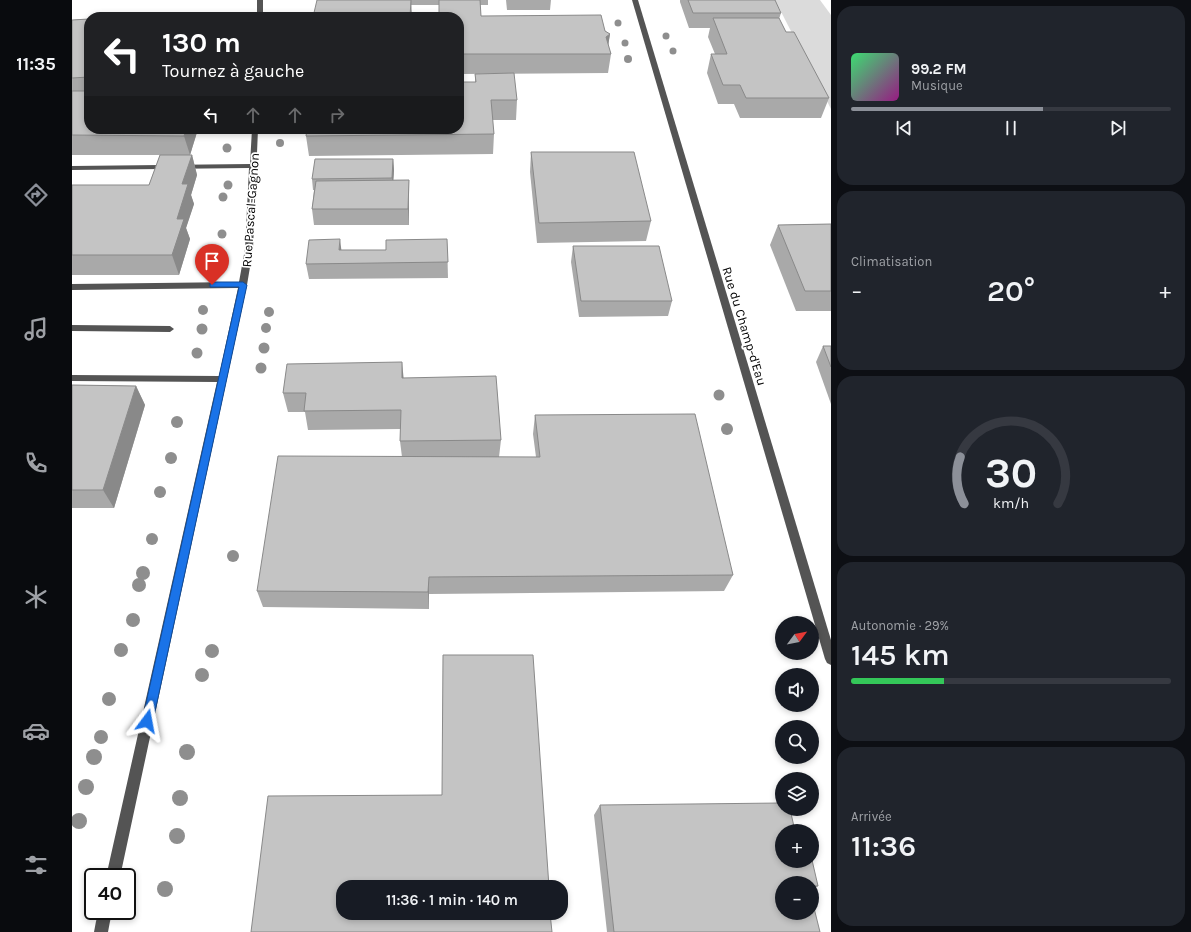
<!DOCTYPE html>
<html lang="fr">
<meta charset="utf-8">
<style>
body{margin:0;font-family:Karla,sans-serif;background:#20242c;color:#f1f3f6;height:100vh;display:flex;flex-direction:column;font-size:15px;white-space:nowrap}
*{box-sizing:border-box;margin:0}
p{font-size:13px;color:#9ea1a6}
.icon{flex:none;width:22px;height:22px;fill:none;stroke:currentColor;stroke-width:2;stroke-linecap:round;stroke-linejoin:round}
.map{position:relative;flex:1;overflow:hidden}
.panel{display:flex;flex-direction:column;gap:6px;padding:6px;background:#0d0f14;width:360px}
.panel>*{flex:none}
.banner{position:absolute;left:12px;top:12px;width:380px;height:122px;border-radius:16px;box-shadow:0 2px 6px #0003;background:#202124;color:#fff;overflow:hidden}
.needle{width:26px;rotate:58deg}
.controls{position:absolute;left:703px;top:616px;display:grid;gap:8px}
.controls a{display:grid;place-items:center;width:44px;height:44px;border-radius:50%;background:#171b24;box-shadow:0 2px 6px #0003;font-size:20px}
.speed{position:absolute;left:12px;top:868px;display:flex;gap:8px;font-size:20px;font-weight:700;text-align:center}
.speed>*{display:grid;place-content:center;width:52px;height:52px;border-radius:50%;background:#171b24;box-shadow:0 2px 6px #0003;line-height:1}
.speed .limit{border:2px solid #111;border-radius:6px;background:#fff;color:#111}
.pin{position:absolute;display:grid;place-items:center;width:34px;height:34px;color:#fff;margin:-41px -17px;border-radius:50% 50% 50% 0;rotate:-45deg;box-shadow:0 0 4px #0007}
.pin .icon{rotate:45deg}
.me{position:absolute;width:44px;margin:-22px;rotate:13deg;stroke-linejoin:round;filter:drop-shadow(0 0 3px #0008)}
.turn{display:flex;align-items:center;gap:14px;height:84px;padding:0 12px;font-size:18px}
.turn .icon{width:52px;height:52px;stroke-width:2.5}
.turn b{display:block;font-size:28px;line-height:34px}
.lanes{display:flex;align-items:center;height:38px;padding:0 12px;background:#0003;justify-content:center;gap:20px;direction:ltr}
.lanes .off{opacity:.35}
.big{font-size:30px;font-weight:600;line-height:1.1}
.panel .widget{flex:1;display:flex;flex-direction:column;justify-content:center;gap:6px;min-width:0;padding:0 14px;border-radius:16px;background:#20242c}
.panel .dial{align-items:center;gap:0}
.dial svg{height:104px;overflow:visible;fill:none;stroke:#363941;stroke-width:7;stroke-linecap:round;text-anchor:middle}
.dial text{fill:#f1f3f6;stroke:none}
.song{display:flex;align-items:center;gap:12px}
.cover{width:48px;height:48px;border-radius:6px;background:linear-gradient(135deg,hsl(140 70% 55%),hsl(310 70% 35%))}
.played{height:4px;border-radius:2px;background:linear-gradient(90deg,#8c9099 60%,#363941 60%)}
.keys{display:flex;justify-content:space-around;direction:ltr}
.heat{display:flex;justify-content:space-between;align-items:center;font-size:22px;direction:ltr}
.charge{height:6px;border-radius:3px;background:linear-gradient(90deg,#34c759 29%,#363941 0)}
.trip{position:absolute;left:264px;top:880px;width:232px;height:40px;border-radius:16px;background:#171b24;box-shadow:0 2px 6px #0003;font-weight:600;line-height:40px;text-align:center}
main{display:flex;flex:1;min-height:0}
.tabs{display:flex;flex-direction:column;width:72px;justify-content:space-around;align-items:center;background:#090b0e;color:#9ea1a6}
.tabs .icon{width:28px;height:28px}
.tabs .active{color:#8c9099}
.tabs b{font-size:18px;color:#f1f3f6}
.map>svg:first-child{display:block}
.green{fill:#dbdbdb}
.lines{fill:none;stroke-linecap:round;stroke-linejoin:round}
.minor{fill:#545454;fill-rule:evenodd}
.tree{fill:#8e8e8e}
.wall{fill:#a9a9a9}
.shaded-wall{fill:#898989}
.building{fill:#c4c4c4;stroke:#898989}
.route{fill:#1a73e8;stroke:#114b97}
.labels{text-anchor:middle;stroke-width:3.5;stroke-linejoin:round;paint-order:stroke}
.street-label{font-size:13px;fill:#000;stroke:#fff}
</style>
<main>
<nav class="tabs">
<b>11:35</b>
<svg class="icon active" aria-label="directions" viewBox="0 0 24 24"><path d="M12 3l9 9-9 9-9-9zM9 14v-3h6M13 9l2 2-2 2"/></svg>
<svg class="icon" aria-label="music" viewBox="0 0 24 24"><path d="M9 18V5l10-2v13"/><circle cx="6" cy="18" r="3"/><circle cx="16" cy="16" r="3"/></svg>
<svg class="icon" aria-label="phone" viewBox="0 0 24 24"><path d="M5 4h4l2 5-3 2q2 4 5 5l2-3 5 2v4C11 20 4 13 5 4z"/></svg>
<svg class="icon" aria-label="climate" viewBox="0 0 24 24"><path d="M12 3v18M4 7l16 10M4 17L20 7"/></svg>
<svg class="icon" aria-label="car" viewBox="0 0 24 24"><path d="M5 17H2v-5l4-1 3-4h7l3 4 3 1v5h-3M9 17h6M6 11h13"/><circle cx="7" cy="17" r="2"/><circle cx="17" cy="17" r="2"/></svg>
<svg class="icon" aria-label="filters" viewBox="0 0 24 24"><path d="M4 7h16M4 17h16"/><circle cx="9" cy="7" r="2"/><circle cx="15" cy="17" r="2"/></svg>
</nav>
<div class="map">
<svg width="759" height="932" viewBox="0 0 759 932">
<rect width="100%" height="100%" fill="#fff"/>
<path class="green" d="M703 0H748L759 15V109Z"/>
<g class="lines">
<g class="minor">
<rect x="185" y="0" width="6" height="17"/>
<path d="M560 0H566L759 640V665L755 663 753 659Z"/>
<path d="M180 129H186L181 249 175 285 48 877H34L145 382 0 381V375L147 376 166 288 0 290V284L167 282 173 249 177 168 0 170V166L178 164Z"/>
<path d="M0 325 98 326 102 329 98 332 0 331Z"/>
<path d="M26 911H40L36 932H22Z"/>
</g>
</g>
<g class="tree">
<circle cx="546" cy="23" r="3.5"/>
<circle cx="594" cy="36" r="3.5"/>
<circle cx="553" cy="43" r="3.5"/>
<circle cx="601" cy="51" r="3.5"/>
<circle cx="556" cy="59" r="4"/>
<circle cx="208" cy="143" r="4"/>
<circle cx="155" cy="148" r="4.5"/>
<circle cx="156" cy="185" r="4.5"/>
<circle cx="151" cy="197" r="4.5"/>
<circle cx="150" cy="234" r="4.5"/>
<circle cx="147" cy="258" r="5"/>
<circle cx="131" cy="310" r="5"/>
<circle cx="197" cy="312" r="5"/>
<circle cx="194" cy="328" r="5"/>
<circle cx="130" cy="329" r="5.5"/>
<circle cx="192" cy="348" r="5.5"/>
<circle cx="125" cy="353" r="5.5"/>
<circle cx="189" cy="368" r="5.5"/>
<circle cx="647" cy="395" r="5.5"/>
<circle cx="105" cy="422" r="6"/>
<circle cx="655" cy="429" r="6"/>
<circle cx="99" cy="458" r="6"/>
<circle cx="88" cy="492" r="6"/>
<circle cx="80" cy="539" r="6"/>
<circle cx="161" cy="556" r="6"/>
<circle cx="71" cy="573" r="7"/>
<circle cx="67" cy="585" r="7"/>
<circle cx="61" cy="620" r="7"/>
<circle cx="49" cy="650" r="7"/>
<circle cx="140" cy="651" r="7"/>
<circle cx="130" cy="675" r="7"/>
<circle cx="37" cy="699" r="7"/>
<circle cx="29" cy="737" r="7"/>
<circle cx="115" cy="752" r="8"/>
<circle cx="22" cy="757" r="8"/>
<circle cx="14" cy="787" r="8"/>
<circle cx="108" cy="798" r="8"/>
<circle cx="7" cy="821" r="8"/>
<circle cx="105" cy="836" r="8"/>
<circle cx="93" cy="889" r="8"/>
</g>
<g class="wall">
<path d="M245 0H416V5H408L409 16 533 31 538 34 536 45 539 54 536 73 387 74V17L367 5H339Z"/>
<path d="M434 0H479L478 10H435Z"/>
<path d="M608 0H703L709 13 707 19 714 32 757 98 749 118H668L662 104H646L635 73 639 54H643L636 37 638 28H617L608 2Z"/>
<path d="M17 19V129H126L118 155H120L125 175 119 195 122 204 114 228 118 239 107 275H0V185H77L88 155H0V20Z"/>
<path d="M403 74 445 100 444 120H420L422 134 421 154 237 156 234 136 403 82Z"/>
<path d="M459 152 579 221 574 241 465 243 458 172Z"/>
<path d="M321 159 322 170 321 180H337V225H242L240 209 242 190H241L240 179Z"/>
<path d="M759 224V311H724L698 245 706 225Z"/>
<path d="M375 239 376 278 237 279 234 264Z"/>
<path d="M501 246 600 301 596 316 507 317 499 262Z"/>
<path d="M751 346H759V404L744 362Z"/>
<path d="M331 378 429 440 427 457H464L461 434 463 415 661 575 652 591 357 594V609L191 607 185 591 330 457 328 441 329 429 236 430 233 412H216L211 393Z"/>
<path d="M0 385 64 386 73 405 42 508H0Z"/>
<path d="M528 805 710 831 746 886 740 890V883H710L748 932H535L522 815Z"/>
</g>
<g class="shaded-wall">
<path d="M339 0 340 17H338Z"/>
<path d="M538 34 535 53 534 37Z"/>
<path d="M114 129H126L118 155 112 136Z"/>
<path d="M120 155 125 175 119 195 122 204 114 228 118 239 107 275 100 255 105 219 110 184Z"/>
<path d="M321 159 322 170 321 189 320 178Z"/>
<path d="M337 180V225L336 209Z"/>
<path d="M268 239 270 255 267 250Z"/>
<path d="M330 362 332 382 330 378Z"/>
<path d="M64 386 73 405 42 508 31 490Z"/>
<path d="M357 577V609L356 592Z"/>
</g>
<g class="building">
<path d="M245 0H339L338 17H241Z"/>
<path d="M367 0H408L409 16 529 15 533 31 538 34 534 37 539 54H387V17H367Z"/>
<path d="M616 0H703L709 13H621Z"/>
<path d="M81 16V17H59Z"/>
<path d="M641 18H707L714 32H722L757 98H674L668 85H651L639 54H655Z"/>
<path d="M17 19V77L0 78V20Z"/>
<path d="M442 73 445 100H419L422 134 234 136 235 129H387V82H404L403 74Z"/>
<path d="M0 91H17V129H114L112 136 0 135Z"/>
<path d="M459 152H562L579 221 467 223Z"/>
<path d="M88 155H120L110 184H116L105 219H112L100 255H0V185H77Z"/>
<path d="M243 159H321L320 178 240 179Z"/>
<path d="M337 180 336 209H240L244 181Z"/>
<path d="M759 224V291H733L706 225Z"/>
<path d="M268 239 267 250H314V240L375 239 376 262 234 264 237 240Z"/>
<path d="M501 246H587L600 301H509Z"/>
<path d="M751 346H759V367Z"/>
<path d="M330 362V378L424 376 429 440 328 441 329 410 232 411 234 393H211L215 364Z"/>
<path d="M0 385 64 386 31 490H0Z"/>
<path d="M623 414 661 575 357 577 356 592 185 591 206 456 468 457 463 415Z"/>
<path d="M371 655H461L477 887H271V913H478L480 932H179L196 796 370 795Z"/>
<path d="M710 803V809H718L723 831H710V861H740V860L746 886H740V883H710V913H740V900L748 932H542L528 805Z"/>
</g>
<path class="route" d="M140 282H171L175 285 81 721 79 725 75 727 71 725 70 721 167 287H138V283Z"/>
<g class="labels">
<g class="street-label">
<text transform="translate(178 210) rotate(-86)" y="5">Rue Pascal-Gagnon</text>
<text transform="translate(673 326) rotate(73)" y="5">Rue du Champ-d'Eau</text>
</g>
</g>
</svg>
<div class="controls">
<a><svg class="needle" viewBox="-14 -14 28 28"><path d="M0-13l5 13h-10z" fill="#e53935"/><path d="M0 13l5-13h-10z" fill="#9ea1a6"/></svg></a>
<a><svg class="icon" aria-label="sound" viewBox="0 0 24 24"><path d="M4 9h4l5-4v14l-5-4H4zM17 9q2 3 0 6"/></svg></a>
<a><svg class="icon" aria-label="search" viewBox="0 0 24 24"><circle cx="10" cy="10" r="6"/><path d="M15 15l6 6"/></svg></a>
<a><svg class="icon" aria-label="layers" viewBox="0 0 24 24"><path d="M12 4l9 5-9 5-9-5zM3 14l9 5 9-5"/></svg></a>
<a>+</a>
<a>−</a>
</div>
<div class="speed"><div class="limit">40</div></div>
<div class="pin" style="left:140px;top:285px;background:#d93025"><svg class="icon" aria-label="arrive" viewBox="0 0 24 24"><path d="M6 21V4h12l-3 4 3 4H6"/></svg></div>
<svg class="me" style="left:75px;top:721px" viewBox="-20 -20 40 40"><path d="M0-17L14 15 0 8-14 15z" fill="#1a73e8" stroke="#fff" stroke-width="4"/></svg>
<div class="trip">11:36 · 1 min · 140 m</div>
<div class="banner">
<div class="turn"><svg class="icon" aria-label="left" viewBox="0 0 24 24"><path d="M17 20v-9H6M10 6l-5 5 5 5"/></svg><div><b>130 m</b>Tournez à gauche</div></div>
<div class="lanes"><svg class="icon" aria-label="left" viewBox="0 0 24 24"><path d="M17 20v-9H6M10 6l-5 5 5 5"/></svg><svg class="icon off" aria-label="ahead" viewBox="0 0 24 24"><path d="M12 20V5M6 11l6-6 6 6"/></svg><svg class="icon off" aria-label="ahead" viewBox="0 0 24 24"><path d="M12 20V5M6 11l6-6 6 6"/></svg><svg class="icon off" aria-label="right" viewBox="0 0 24 24"><path d="M7 20v-9h11M14 6l5 5-5 5"/></svg></div>
</div>
</div>
<section class="panel">
<div class="widget">
<div class="song"><i class="cover"></i><div><b>99.2 FM</b><p>Musique</p></div></div>
<div class="played"></div>
<div class="keys"><svg class="icon" aria-label="previous" viewBox="0 0 24 24"><path d="M18 5L8 12l10 7zM5 5v14"/></svg><svg class="icon" aria-label="pause" viewBox="0 0 24 24"><path d="M8 5v14M16 5v14"/></svg><svg class="icon" aria-label="next" viewBox="0 0 24 24"><path d="M6 5l10 7-10 7zM19 5v14"/></svg></div>
</div>
<div class="widget"><p>Climatisation</p>
<div class="heat"><a>−</a><b class="big">20°</b><a>+</a></div>
</div>
<div class="widget dial"><svg viewBox="0 0 100 80">
<path d="M14 69A42 42 0 1 1 86 69"/>
<path d="M14 69A42 42 0 0 1 11 33" stroke="#8c9099"/>
<text x="50" y="56" font-size="32" font-weight="700">30</text>
<text x="50" y="72" font-size="11">km/h</text>
</svg></div>
<div class="widget"><p>Autonomie · 29%</p><b class="big">145 km</b><div class="charge"></div></div>
<div class="widget"><p>Arrivée</p><b class="big">11:36</b></div>
</section>
</main>
